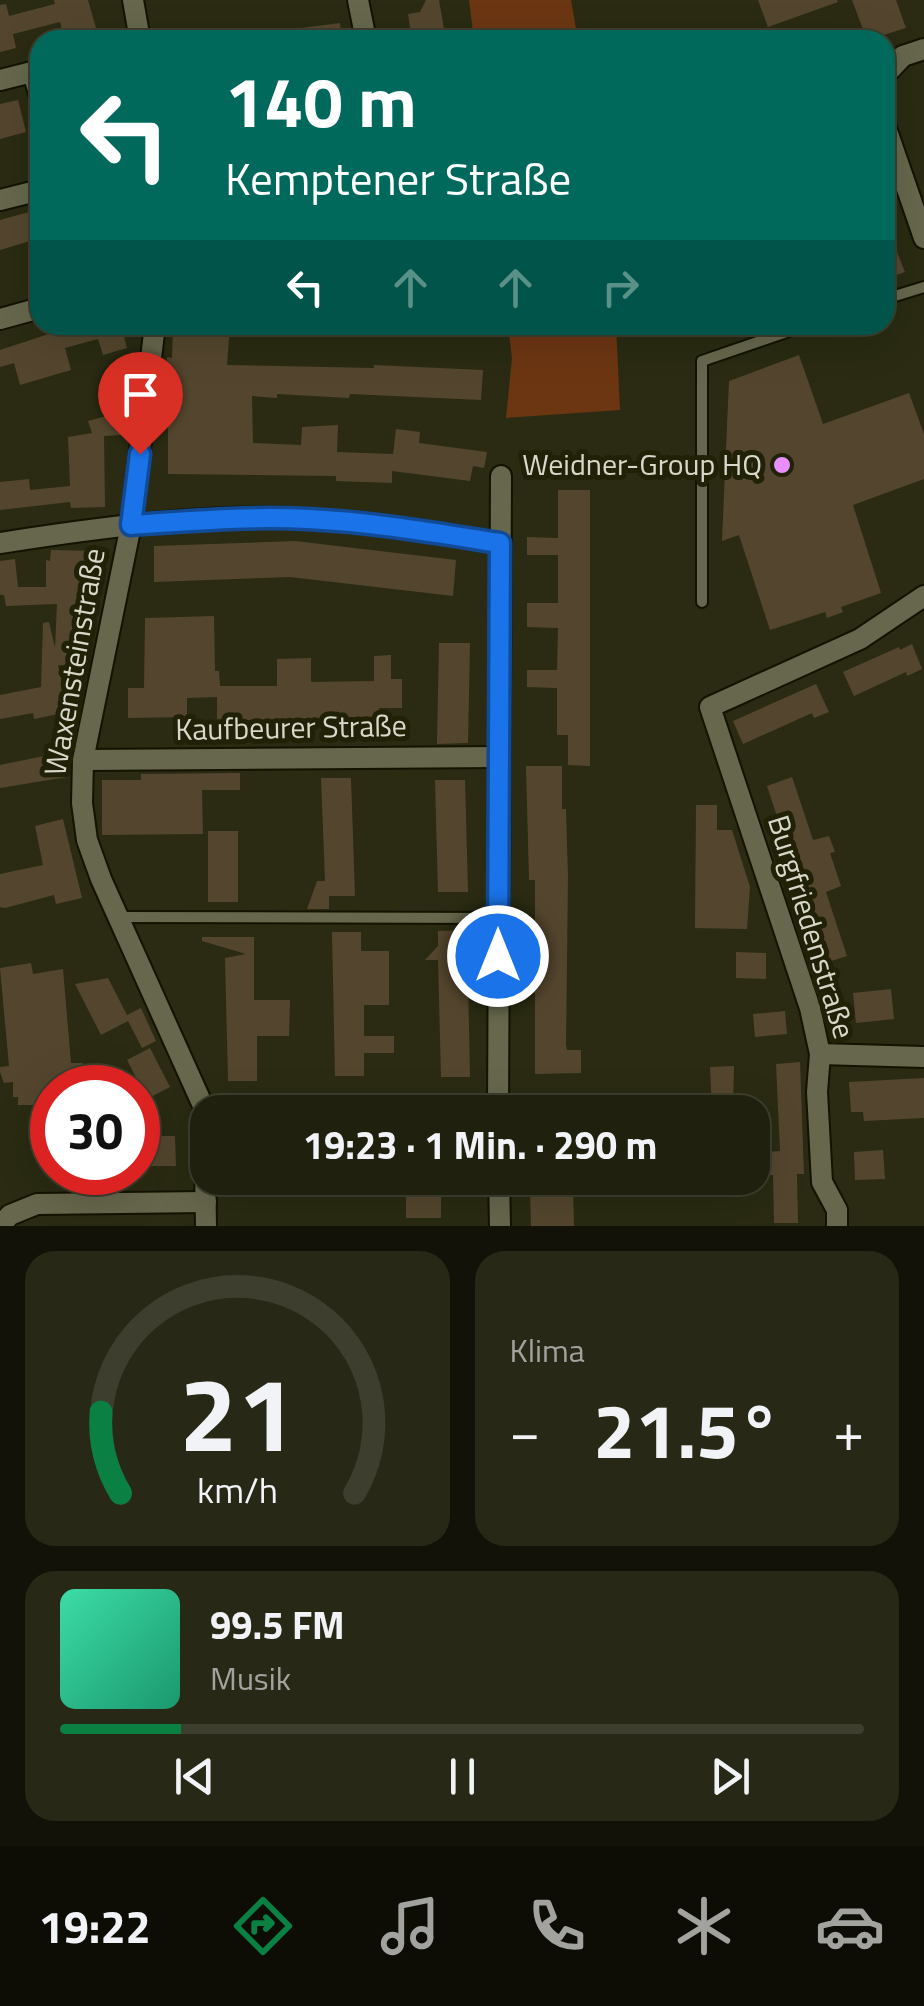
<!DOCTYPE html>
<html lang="de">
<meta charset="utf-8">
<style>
body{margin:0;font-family:"Titillium Web",sans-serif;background:#282817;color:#f1f3f6;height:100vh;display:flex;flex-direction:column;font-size:38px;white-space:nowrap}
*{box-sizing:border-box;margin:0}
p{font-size:32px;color:#a2a39e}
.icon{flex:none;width:55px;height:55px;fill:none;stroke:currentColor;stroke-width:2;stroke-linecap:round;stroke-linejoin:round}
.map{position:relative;height:1226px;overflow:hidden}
.panel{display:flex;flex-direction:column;gap:25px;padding:25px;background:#121208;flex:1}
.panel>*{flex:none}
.guide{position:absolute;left:30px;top:30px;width:865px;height:305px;border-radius:30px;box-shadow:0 10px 40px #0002,0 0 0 2px #3d3e2e;background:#00695c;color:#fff;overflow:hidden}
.speed{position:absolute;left:30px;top:1065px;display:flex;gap:20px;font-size:50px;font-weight:700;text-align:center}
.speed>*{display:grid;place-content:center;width:130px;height:130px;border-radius:50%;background:#20200e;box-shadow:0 10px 40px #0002,0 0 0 2px #3d3e2e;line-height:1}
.speed .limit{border:15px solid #d22;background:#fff;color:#111}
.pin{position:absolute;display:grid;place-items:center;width:85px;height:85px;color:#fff;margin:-102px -42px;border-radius:50% 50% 50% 0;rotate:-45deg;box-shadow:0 0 10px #0007}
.pin .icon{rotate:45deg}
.me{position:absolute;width:110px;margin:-55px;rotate:0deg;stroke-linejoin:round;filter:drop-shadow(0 0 8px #0008)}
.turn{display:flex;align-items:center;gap:35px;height:210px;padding:0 30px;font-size:45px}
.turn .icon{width:130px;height:130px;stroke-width:2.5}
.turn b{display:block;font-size:70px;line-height:85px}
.lanes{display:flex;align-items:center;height:95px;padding:0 30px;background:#0003;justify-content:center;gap:50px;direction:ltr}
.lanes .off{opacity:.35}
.big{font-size:75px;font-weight:700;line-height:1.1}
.panel .card{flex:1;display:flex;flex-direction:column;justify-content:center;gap:15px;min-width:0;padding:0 35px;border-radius:30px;background:#282817}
.panel .dial{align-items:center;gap:0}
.dial svg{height:260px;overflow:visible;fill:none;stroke:#3d3e2e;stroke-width:7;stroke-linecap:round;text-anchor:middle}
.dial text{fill:#f1f3f6;stroke:none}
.song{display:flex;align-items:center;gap:30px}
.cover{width:120px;height:120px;border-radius:15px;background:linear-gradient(135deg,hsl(160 70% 55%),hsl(160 70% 35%))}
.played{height:10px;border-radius:5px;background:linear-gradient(90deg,#0b8043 15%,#3d3e2e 15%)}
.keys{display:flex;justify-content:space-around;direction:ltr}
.heat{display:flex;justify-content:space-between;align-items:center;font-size:55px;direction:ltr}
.panel .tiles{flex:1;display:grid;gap:25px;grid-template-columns:1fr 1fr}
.card:last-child{grid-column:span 2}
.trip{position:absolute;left:190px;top:1095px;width:580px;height:100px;border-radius:30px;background:#20200e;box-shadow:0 10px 40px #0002,0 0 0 2px #3d3e2e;font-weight:700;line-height:100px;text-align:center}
.tabs{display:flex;height:160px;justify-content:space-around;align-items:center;background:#0d0d06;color:#a2a39e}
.tabs .icon{width:70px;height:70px}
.tabs .on{color:#0b8043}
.tabs b{font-size:45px;color:#f1f3f6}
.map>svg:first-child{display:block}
.green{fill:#6c3613}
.building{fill:#54462e}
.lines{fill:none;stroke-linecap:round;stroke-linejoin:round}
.lane-casing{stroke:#131300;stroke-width:14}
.street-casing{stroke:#131300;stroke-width:24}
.lane{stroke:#66674c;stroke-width:10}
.street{stroke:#66674c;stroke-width:20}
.route-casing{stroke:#114b97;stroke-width:25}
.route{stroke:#1a73e8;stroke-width:18}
.poi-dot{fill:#e88eff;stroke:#212108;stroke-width:4}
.labels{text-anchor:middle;stroke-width:10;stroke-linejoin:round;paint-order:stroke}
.poi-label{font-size:30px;fill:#d7d8c9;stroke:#212108;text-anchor:end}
.street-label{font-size:30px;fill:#d7d8c9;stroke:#212108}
</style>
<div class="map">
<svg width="924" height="1226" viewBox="0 0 924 1226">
<rect width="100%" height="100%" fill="#2a2b12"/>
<g class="green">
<path d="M469 0H571L578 40H474Z"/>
<path d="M508 325H616L620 410 506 418 512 358Z"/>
</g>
<g class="building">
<path d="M54 0H88L96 28 64 37 60 22 13 34 16 48 0 52V5L6 4 9 16 55 4Z"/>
<path d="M426 0H439L446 40H412L408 14 420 12Z"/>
<path d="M758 0H837L838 2 768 27Z"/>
<path d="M852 0H896L906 28 867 40Z"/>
<path d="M340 23 342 40H287L286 30Z"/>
<path d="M18 100 26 132 0 139V104Z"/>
<path d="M40 209V238L0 250V220Z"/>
<path d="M885 222 905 272 885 279Z"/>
<path d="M76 325H133L134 330 123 333 127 348 103 355 98 339 65 348 71 370 20 385 14 363 0 367V350Z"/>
<path d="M173 325H230L227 365 374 368V365L483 370 481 400 350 394 349 398 277 394V398L252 396 253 443 301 445 302 427 338 425 337 452 393 454 396 429 420 432 419 443 487 452 484 468 473 466 470 481 392 471V483L336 481V476L168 474V418H164V409L167 357 172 358Z"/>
<path d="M799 355 823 424 909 393 924 434V479L853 505 881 593 841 607 843 612 827 618 825 612 770 630 739 535 722 541 729 381Z"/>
<path d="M121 412V435L104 436 105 507 71 508 70 502 0 510V482L29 479 30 490 70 486 68 437 92 433 88 421Z"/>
<path d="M558 490H590V766L568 765V735H557V688L527 687V670H557L558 628 527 627V603H558V555H527V537L558 538Z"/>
<path d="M295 541 456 560 453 596 290 577 154 582V546Z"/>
<path d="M51 550 98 551V586H84L82 623 86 624 85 638H81L80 666 58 665 68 712 34 719 33 713 0 719V695L41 687 43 623 49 622 55 648 57 604 6 606 4 595H0V561L15 559 18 587H46V560L50 561Z"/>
<path d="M214 616 215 671H219L220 686H277V659L311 658V682L374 681V656L391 655V679H402V708H379V717L217 721V697L187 698V717L128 718V688H144L145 618Z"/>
<path d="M439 643H470L468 743 437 744Z"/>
<path d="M912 644 922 669 907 676 906 672 854 696 843 672 899 647 900 650Z"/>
<path d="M816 684 829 712 814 718 812 713 743 744 733 721Z"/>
<path d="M49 755 50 761 67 757V777L0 788V765Z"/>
<path d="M526 766H562V809H566L568 877 566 1045 567 1050H581V1073L535 1074V880H529Z"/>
<path d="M240 773V790H202L203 834 102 835V780H141V774Z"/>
<path d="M792 777 813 840 829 836 835 852 830 853 841 886 826 892 847 956 825 963 767 786Z"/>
<path d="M321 778H351L355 896H329V909H307L317 881H325Z"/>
<path d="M435 780H465L468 892H438Z"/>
<path d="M696 805H717V830H732L750 887 747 929 695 928Z"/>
<path d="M63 819 82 898 56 904 54 895 5 908 0 907V874L43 865 35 826Z"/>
<rect x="208" y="831" width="30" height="71"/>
<path d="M467 930 470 1077H441L438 960H425L438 946V931Z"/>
<path d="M332 932H361V951H389V1005H364V1036H394V1053H364V1076H335Z"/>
<path d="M202 937H254V1000H290L289 1036H257V1081H228L225 958 246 954 202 941Z"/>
<path d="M736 952 766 953V979L736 978Z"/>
<path d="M31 963 33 974 63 969 71 1063H83V1071H95V1088H49V1095L37 1098V1105H18V1097H13V1082L4 1083 0 1072V1067L9 1066 0 968Z"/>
<path d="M108 978 127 1015 141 1008 156 1041 142 1048 128 1021 101 1035 75 984Z"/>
<path d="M891 989 894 1019 856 1023 853 993Z"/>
<path d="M785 1011 787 1034 755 1037 753 1014Z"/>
<path d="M150 1048 170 1087 147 1099 127 1060Z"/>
<path d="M800 1062 804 1174H797L798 1223H774L773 1175H768L767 1152 780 1151 776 1064Z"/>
<path d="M734 1066 733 1112H712L710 1067Z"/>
<path d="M924 1078V1118L864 1121 863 1112H851L849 1082Z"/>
<path d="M138 1122H154V1136H175L176 1166H149L148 1143 138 1144Z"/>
<path d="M883 1150 885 1179 855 1180 854 1152Z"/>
<rect x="406" y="1178" width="35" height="40"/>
<path d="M573 1189 574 1226H531L530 1190Z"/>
</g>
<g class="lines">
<g class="lane-casing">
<g id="lane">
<path d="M885 299 924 287"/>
<path d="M702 602V361L807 325"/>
<path d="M118 917 498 918"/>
</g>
</g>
<g class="street-casing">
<g id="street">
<path d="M133 0 140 40"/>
<path d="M358 0 366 40"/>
<path d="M33 73 40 97"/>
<path d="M885 75 903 56 924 49"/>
<path d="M0 80 40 70"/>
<path d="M885 125 924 238"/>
<path d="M0 200 40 190"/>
<path d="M0 319 40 308"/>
<path d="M155 325 131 525 83 760 82 803 87 840 101 879 204 1108 206 1226"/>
<path d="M0 543C102 527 207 513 311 519 375 523 437 533 500 543"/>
<path d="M83 760 499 757"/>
<path d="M820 1054 924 1057"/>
<path d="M204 1108 498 1107"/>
<path d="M498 1112 501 476"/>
<path d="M499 1178 500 1226"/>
<path d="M0 1226 10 1215 37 1204 206 1202"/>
<path d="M837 1226V1210L822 1182 817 1092 820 1054 810 1008 710 707 860 639 924 596"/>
</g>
</g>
<use href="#lane" class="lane"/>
<use href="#street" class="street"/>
</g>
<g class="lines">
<g class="route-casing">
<path id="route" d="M140 454 131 525C190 521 249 516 308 519 373 522 436 533 500 543L498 956"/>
</g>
<use href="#route" class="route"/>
</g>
<circle class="poi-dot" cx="782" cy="465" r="10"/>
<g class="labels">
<g class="poi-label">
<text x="762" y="475">Weidner-Group HQ</text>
</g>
<g class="street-label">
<text transform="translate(75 662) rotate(-80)" y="10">Waxensteinstraße</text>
<text transform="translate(291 728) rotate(-1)" y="10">Kaufbeurer Straße</text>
<text transform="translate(811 927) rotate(73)" y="10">Burgfriedenstraße</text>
</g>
</g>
</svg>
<div class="speed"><div class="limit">30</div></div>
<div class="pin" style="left:140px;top:454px;background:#d93025"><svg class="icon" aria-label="arrive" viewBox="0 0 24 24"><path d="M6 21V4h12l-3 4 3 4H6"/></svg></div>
<svg class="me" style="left:498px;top:956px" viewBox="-20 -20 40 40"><circle r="17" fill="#1a73e8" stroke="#fff" stroke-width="3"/><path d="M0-11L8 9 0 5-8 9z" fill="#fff"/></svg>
<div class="trip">19:23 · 1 Min. · 290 m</div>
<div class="guide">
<div class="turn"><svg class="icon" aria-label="left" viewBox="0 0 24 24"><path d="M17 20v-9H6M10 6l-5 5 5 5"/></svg><div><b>140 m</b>Kemptener Straße</div></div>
<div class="lanes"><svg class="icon" aria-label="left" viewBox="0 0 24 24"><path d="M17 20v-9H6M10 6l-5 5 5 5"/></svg><svg class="icon off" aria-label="ahead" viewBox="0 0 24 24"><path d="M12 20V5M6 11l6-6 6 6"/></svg><svg class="icon off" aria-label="ahead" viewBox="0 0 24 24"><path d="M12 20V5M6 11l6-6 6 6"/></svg><svg class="icon off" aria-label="right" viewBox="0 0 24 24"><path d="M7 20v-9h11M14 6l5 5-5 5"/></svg></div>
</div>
</div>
<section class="panel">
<div class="tiles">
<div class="card dial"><svg viewBox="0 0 100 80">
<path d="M14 69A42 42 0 1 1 86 69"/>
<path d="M14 69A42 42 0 0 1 8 44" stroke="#0b8043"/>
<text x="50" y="56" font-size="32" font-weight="700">21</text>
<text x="50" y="72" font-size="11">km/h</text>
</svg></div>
<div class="card"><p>Klima</p>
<div class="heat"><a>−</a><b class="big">21.5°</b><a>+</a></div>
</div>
<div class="card">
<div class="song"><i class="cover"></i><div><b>99.5 FM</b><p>Musik</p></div></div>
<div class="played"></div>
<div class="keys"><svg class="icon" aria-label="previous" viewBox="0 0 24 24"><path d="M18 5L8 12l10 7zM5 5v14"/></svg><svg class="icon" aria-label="pause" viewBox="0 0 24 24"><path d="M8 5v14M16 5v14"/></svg><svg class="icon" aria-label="next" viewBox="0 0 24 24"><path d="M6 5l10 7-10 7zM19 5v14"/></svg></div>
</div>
</div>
</section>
<nav class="tabs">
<b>19:22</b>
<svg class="icon on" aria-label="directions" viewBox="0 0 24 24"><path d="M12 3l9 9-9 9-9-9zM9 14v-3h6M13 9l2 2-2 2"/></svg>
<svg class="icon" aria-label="music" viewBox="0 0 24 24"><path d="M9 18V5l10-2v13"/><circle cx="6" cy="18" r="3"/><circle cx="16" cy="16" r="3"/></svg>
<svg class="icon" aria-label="phone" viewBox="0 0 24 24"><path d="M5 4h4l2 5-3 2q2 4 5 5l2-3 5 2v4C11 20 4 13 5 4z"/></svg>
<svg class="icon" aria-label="climate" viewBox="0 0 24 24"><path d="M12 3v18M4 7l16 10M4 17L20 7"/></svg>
<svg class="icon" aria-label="car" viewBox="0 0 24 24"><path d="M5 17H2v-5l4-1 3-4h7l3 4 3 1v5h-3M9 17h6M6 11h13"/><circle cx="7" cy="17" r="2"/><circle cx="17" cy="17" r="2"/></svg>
</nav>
